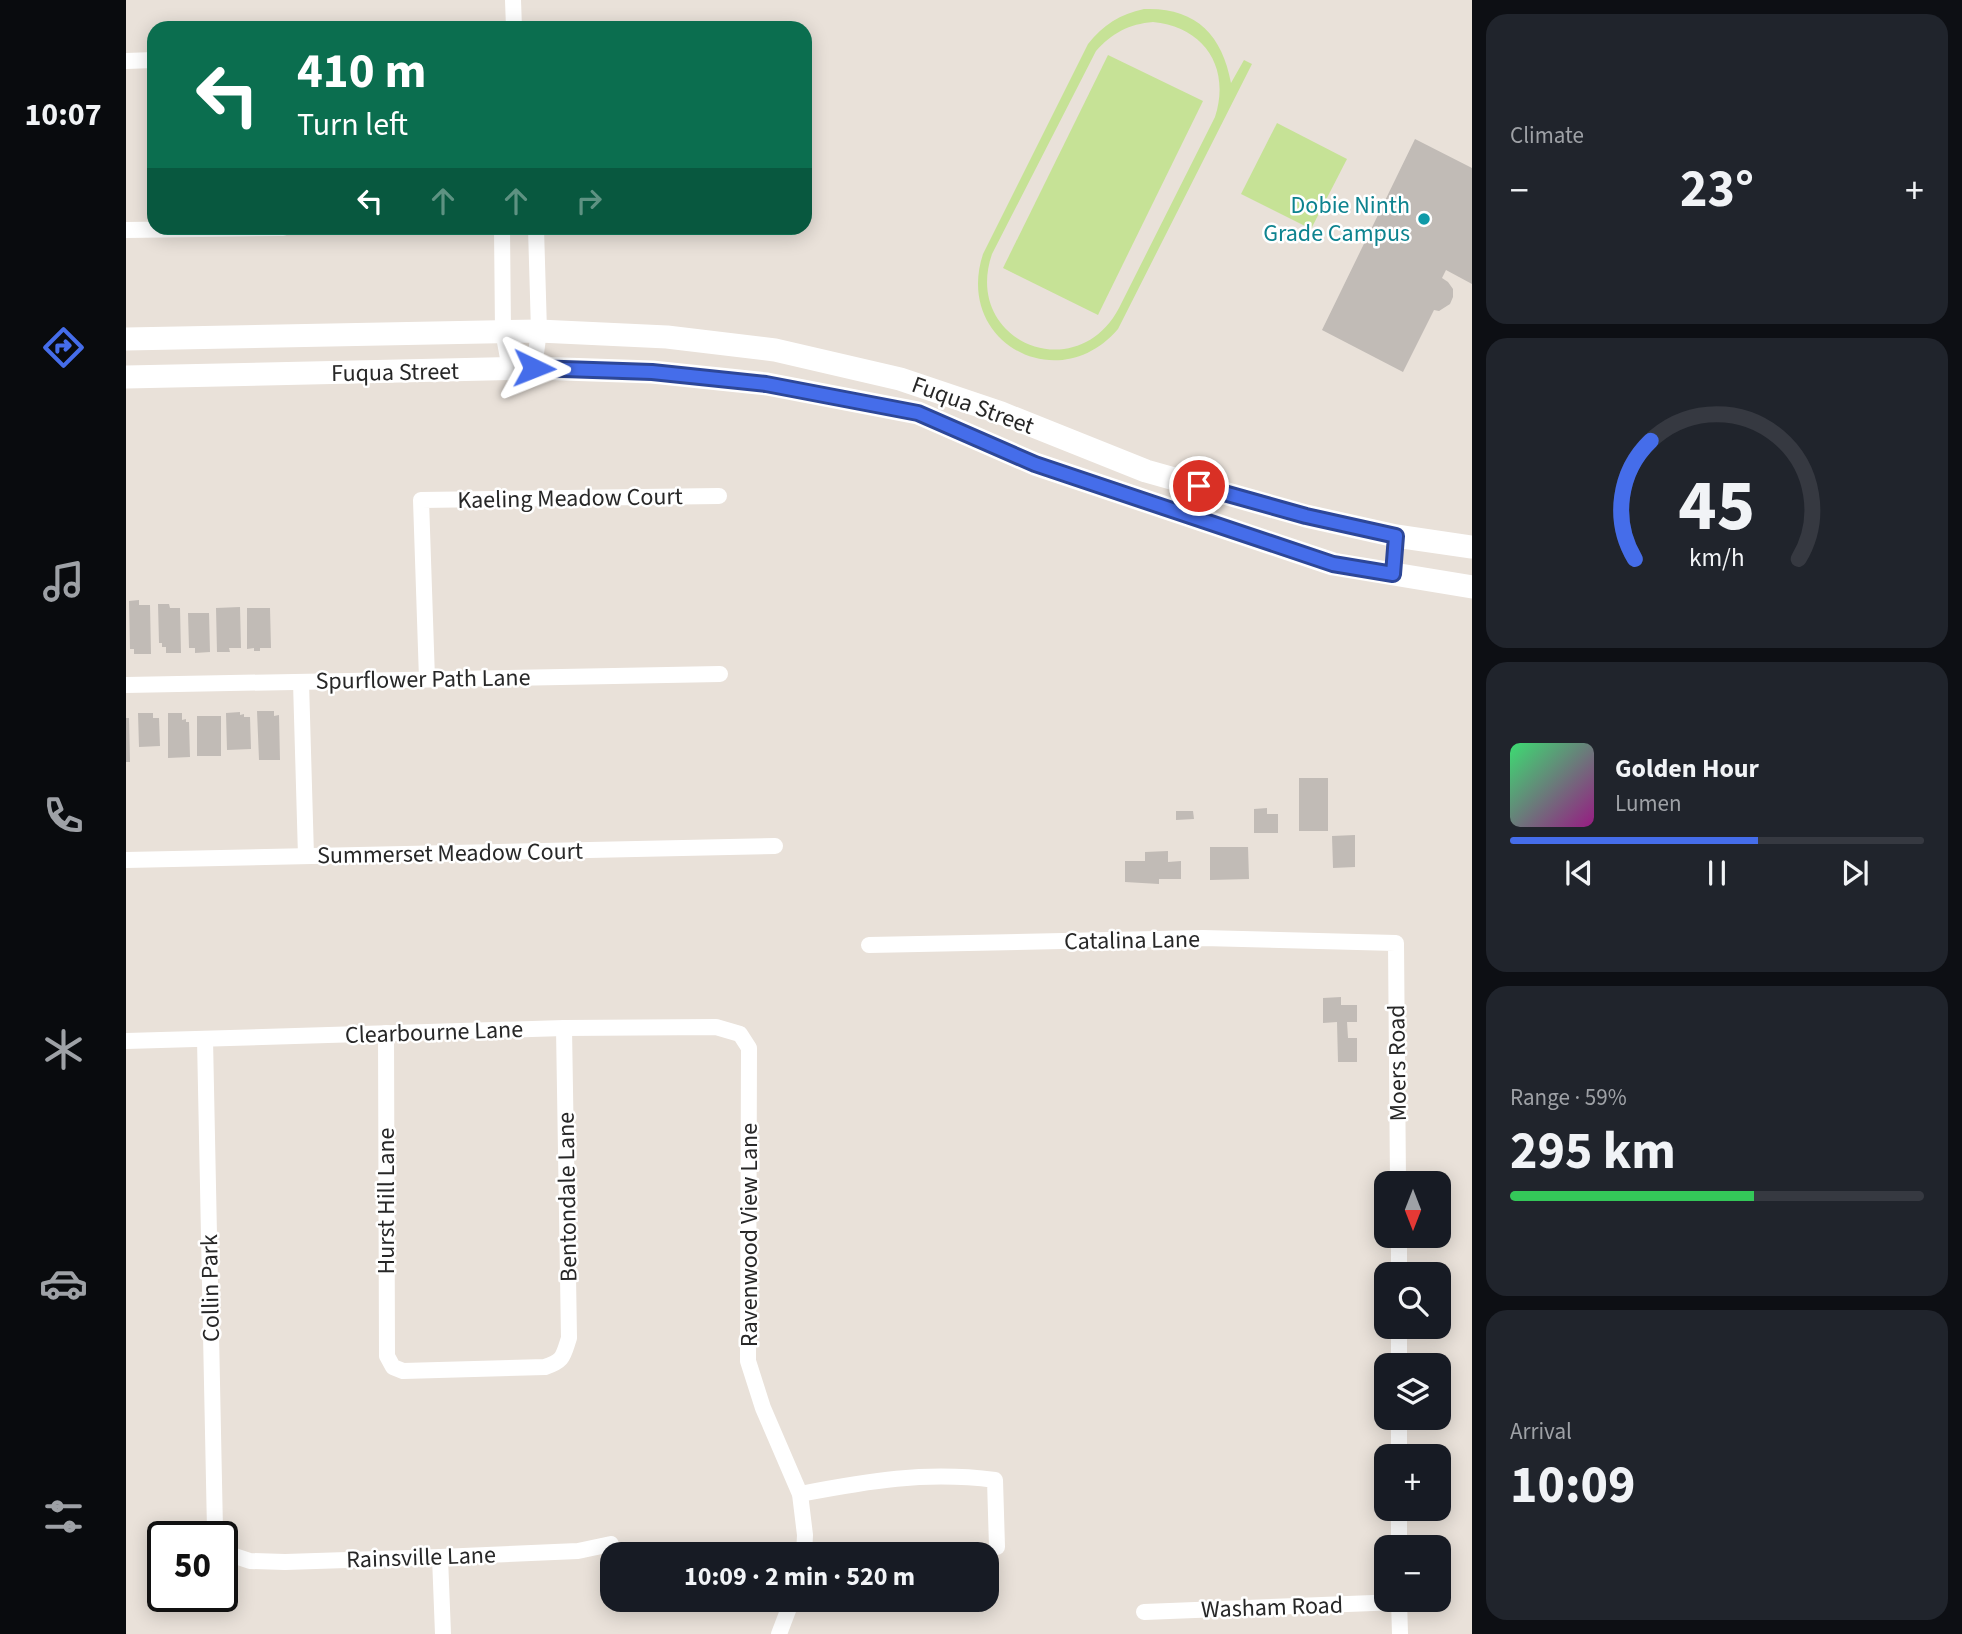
<!DOCTYPE html>
<meta charset="utf-8">
<style>
body{margin:0;font-family:"Source Sans 3",sans-serif;background:#20242c;color:#f1f3f6;height:100vh;display:flex;flex-direction:column;font-size:26px;white-space:nowrap}
*{box-sizing:border-box;margin:0}
p{font-size:23px;color:#9ea1a6}
.icon{flex:none;width:38px;height:38px;fill:none;stroke:currentColor;stroke-width:2;stroke-linecap:round;stroke-linejoin:round}
.map{position:relative;flex:1;overflow:hidden}
.side{display:flex;flex-direction:column;gap:14px;padding:14px;background:#0d0f14;width:490px}
.side>*{flex:none}
.hud{position:absolute;left:21px;top:21px;width:665px;height:214px;border-radius:21px;box-shadow:0 4px 18px #0003;background:#0b6e4f;color:#fff;overflow:hidden}
.needle{width:46px;rotate:180deg}
.tools{position:absolute;left:1248px;top:1171px;display:grid;gap:14px}
.tools a{display:grid;place-items:center;width:77px;height:77px;border-radius:14px;background:#171b24;box-shadow:0 4px 18px #0003;font-size:35px}
.speed{position:absolute;left:21px;top:1521px;display:flex;gap:14px;font-size:35px;font-weight:700;text-align:center}
.speed>*{display:grid;place-content:center;width:91px;height:91px;border-radius:50%;background:#171b24;box-shadow:0 4px 18px #0003;line-height:1}
.speed .limit{border:4px solid #111;border-radius:10px;background:#fff;color:#111}
.pin{position:absolute;display:grid;place-items:center;width:60px;height:60px;color:#fff;margin:-30px;border:4px solid #fff;border-radius:50%;box-shadow:0 2px 7px #0007}
.me{position:absolute;width:77px;margin:-38px;rotate:92deg;stroke-linejoin:round;filter:drop-shadow(0 0 5px #0008)}
.turn{display:flex;align-items:center;gap:24px;height:147px;padding:0 35px;font-size:32px}
.turn .icon{width:91px;height:91px;stroke-width:2.5}
.turn b{display:block;font-size:49px;line-height:60px}
.lanes{display:flex;align-items:center;height:66px;padding:0 35px;background:#0003;justify-content:center;gap:35px;direction:ltr}
.lanes .off{opacity:.35}
.big{font-size:52px;font-weight:700;line-height:1.1}
.side .card{flex:1;display:flex;flex-direction:column;justify-content:center;gap:10px;min-width:0;padding:0 24px;border-radius:21px;background:#20242c}
.side .dial{align-items:center;gap:0}
.dial svg{height:182px;overflow:visible;fill:none;stroke:#363941;stroke-width:7;stroke-linecap:round;text-anchor:middle}
.dial text{fill:#f1f3f6;stroke:none}
.song{display:flex;align-items:center;gap:21px}
.cover{width:84px;height:84px;border-radius:10px;background:linear-gradient(135deg,hsl(140 70% 55%),hsl(310 70% 35%))}
.played{height:7px;border-radius:4px;background:linear-gradient(90deg,#456dea 60%,#363941 60%)}
.keys{display:flex;justify-content:space-around;direction:ltr}
.heat{display:flex;justify-content:space-between;align-items:center;font-size:38px;direction:ltr}
.charge{height:10px;border-radius:5px;background:linear-gradient(90deg,#34c759 59%,#363941 0)}
.trip{position:absolute;left:474px;top:1542px;width:399px;height:70px;border-radius:21px;background:#171b24;box-shadow:0 4px 18px #0003;font-weight:700;line-height:70px;text-align:center}
main{display:flex;flex:1;min-height:0}
.tab-bar{display:flex;flex-direction:column;width:126px;justify-content:space-around;align-items:center;background:#090b0e;color:#9ea1a6}
.tab-bar .icon{width:49px;height:49px}
.tab-bar .current{color:#456dea}
.tab-bar b{font-size:32px;color:#f1f3f6}
.map>svg:first-child{display:block}
.pitch{fill:#c6e296;fill-rule:evenodd}
.building{fill:#c1bbb6}
.lines{fill:none;stroke-linecap:round;stroke-linejoin:round}
.street{stroke:#fff;stroke-width:16}
.secondary{stroke:#fff;stroke-width:23}
.route-casing{stroke:#2d4798;stroke-width:18}
.route{stroke:#456dea;stroke-width:12}
.culture-dot{fill:#0f9aa8;stroke:#fff;stroke-width:2.5}
.labels{text-anchor:middle;stroke-width:5;stroke-linejoin:round;paint-order:stroke}
.culture-label{font-size:24px;fill:#0d838f;stroke:#fff;text-anchor:end}
.street-label{font-size:24px;fill:#272727;stroke:#fff}
</style>
<main>
<nav class="tab-bar">
<b>10:07</b>
<svg class="icon current" aria-label="directions" viewBox="0 0 24 24"><path d="M12 3l9 9-9 9-9-9zM9 14v-3h6M13 9l2 2-2 2"/></svg>
<svg class="icon" aria-label="music" viewBox="0 0 24 24"><path d="M9 18V5l10-2v13"/><circle cx="6" cy="18" r="3"/><circle cx="16" cy="16" r="3"/></svg>
<svg class="icon" aria-label="phone" viewBox="0 0 24 24"><path d="M5 4h4l2 5-3 2q2 4 5 5l2-3 5 2v4C11 20 4 13 5 4z"/></svg>
<svg class="icon" aria-label="climate" viewBox="0 0 24 24"><path d="M12 3v18M4 7l16 10M4 17L20 7"/></svg>
<svg class="icon" aria-label="car" viewBox="0 0 24 24"><path d="M5 17H2v-5l4-1 3-4h7l3 4 3 1v5h-3M9 17h6M6 11h13"/><circle cx="7" cy="17" r="2"/><circle cx="17" cy="17" r="2"/></svg>
<svg class="icon" aria-label="filters" viewBox="0 0 24 24"><path d="M4 7h16M4 17h16"/><circle cx="9" cy="7" r="2"/><circle cx="15" cy="17" r="2"/></svg>
</nav>
<div class="map">
<svg width="1346" height="1634" viewBox="0 0 1346 1634">
<rect width="100%" height="100%" fill="#e9e1d9"/>
<g class="pitch">
<path d="M1018 9C1069 7 1096 34 1105 83L1118 60 1126 64 992 329C932 399 828 342 857 254L962 44C977 25 994 14 1018 9ZM1027 22C1078 27 1105 67 1089 117L993 308C950 389 836 341 866 254L970 51C986 33 1003 24 1027 22Z"/>
<path d="M982 55 1077 101 972 315 877 268Z"/>
<path d="M1151 123 1221 159 1185 229 1115 194Z"/>
</g>
<g class="building">
<path d="M1289 139 1346 168V284L1320 270 1316 278 1322 282 1327 289V297L1324 304 1313 311 1308 310 1277 372 1196 330Z"/>
<path d="M13 600V605H24L25 654H8V649H4L3 601Z"/>
<path d="M32 604H43L44 608H54L55 653H40V647H36V643H33Z"/>
<path d="M114 607 115 648H103L104 652H91L90 608Z"/>
<path d="M121 608H144L145 648H134V651H128V648L121 649Z"/>
<path d="M62 613H83L84 652 69 653V648H63Z"/>
<path d="M131 711H148V716L153 715 154 760H133Z"/>
<path d="M114 712V715L118 714V717H124L125 749 101 750 100 713Z"/>
<path d="M12 713H27V718H33L34 746 13 747Z"/>
<path d="M42 713H56V720L60 719V722H63L64 757 42 758Z"/>
<rect x="71" y="716" width="24" height="40"/>
<path d="M0 718H3L4 762H0Z"/>
<rect x="1173" y="778" width="29" height="53"/>
<path d="M1141 808V814H1152V833H1128V809Z"/>
<path d="M1050 811H1067L1068 819 1050 820Z"/>
<path d="M1229 835V867L1207 868 1206 836Z"/>
<path d="M1084 847H1122L1123 879 1084 880Z"/>
<path d="M1042 851V862L1055 861V879H1033V884L999 882V861H1019V852Z"/>
<path d="M1215 997V1005H1231V1022H1221L1222 1038H1231V1062H1212L1211 1022 1197 1023V998Z"/>
</g>
<g class="lines">
<g class="street">
<path d="M387 0 388 28"/>
<path d="M0 61 28 60"/>
<path d="M376 228 377 331 384 369"/>
<path d="M0 230 157 228"/>
<path d="M408 368 413 331 410 228"/>
<path d="M301 679 295 500 593 496"/>
<path d="M175 682 180 856"/>
<path d="M0 685 594 674"/>
<path d="M0 860 649 846"/>
<path d="M743 945 1077 938 1270 943 1272 1183"/>
<path d="M260 1033 261 1356 267 1367 277 1371 419 1367C438 1361 437 1356 443 1338L438 1028"/>
<path d="M79 1039 89 1530 92 1536"/>
<path d="M0 1041 438 1028 590 1027 614 1034 623 1048 622 1361 637 1408 674 1494 679 1535 678 1554"/>
<path d="M1273 1236V1274"/>
<path d="M1273 1326V1365"/>
<path d="M1273 1418V1456"/>
<path d="M674 1494C742 1481 799 1471 869 1480L871 1547"/>
<path d="M1273 1508V1547"/>
<path d="M96 1546 106 1555 124 1561 159 1562 314 1557 452 1551 485 1544"/>
<path d="M314 1557 317 1634"/>
<path d="M1273 1600 1274 1634"/>
<path d="M1018 1612 1273 1602"/>
<path d="M653 1634 666 1600"/>
</g>
<g class="secondary">
<path d="M0 339 413 331 541 337 649 350 774 379 875 413 1020 471 1180 516 1270 536 1346 547"/>
<path d="M0 377 408 368 526 372 641 384 792 413 909 464 1207 564 1346 587"/>
</g>
</g>
<g class="lines">
<g class="route-casing">
<path id="route" d="M408 368 526 372 640 384 792 413 909 464 1207 564 1267 574 1270 536 1180 516 1073 486"/>
</g>
<use href="#route" class="route"/>
</g>
<circle class="culture-dot" cx="1298" cy="219" r="7"/>
<g class="labels">
<g class="culture-label">
<text x="1284" y="213">Dobie Ninth<tspan x="1284" dy="28">Grade Campus</tspan></text>
</g>
<g class="street-label">
<text transform="translate(269 372) rotate(-1)" y="8">Fuqua Street</text>
<text transform="translate(847 405) rotate(20)" y="8">Fuqua Street</text>
<text transform="translate(444 498) rotate(-1)" y="8">Kaeling Meadow Court</text>
<text transform="translate(297 679) rotate(-1)" y="8">Spurflower Path Lane</text>
<text transform="translate(324 853) rotate(-1)" y="8">Summerset Meadow Court</text>
<text transform="translate(1006 940) rotate(-1)" y="8">Catalina Lane</text>
<text transform="translate(308 1032) rotate(-2)" y="8">Clearbourne Lane</text>
<text transform="translate(1271 1063) rotate(-91)" y="8">Moers Road</text>
<text transform="translate(441 1197) rotate(-91)" y="8">Bentondale Lane</text>
<text transform="translate(260 1201) rotate(-90)" y="8">Hurst Hill Lane</text>
<text transform="translate(623 1235) rotate(-90)" y="8">Ravenwood View Lane</text>
<text transform="translate(84 1288) rotate(-91)" y="8">Collin Park</text>
<text transform="translate(295 1557) rotate(-2)" y="8">Rainsville Lane</text>
<text transform="translate(1146 1607) rotate(-2)" y="8">Washam Road</text>
</g>
</g>
</svg>
<div class="tools">
<a><svg class="needle" viewBox="-14 -14 28 28"><path d="M0-13l5 13h-10z" fill="#e53935"/><path d="M0 13l5-13h-10z" fill="#9ea1a6"/></svg></a>
<a><svg class="icon" aria-label="search" viewBox="0 0 24 24"><circle cx="10" cy="10" r="6"/><path d="M15 15l6 6"/></svg></a>
<a><svg class="icon" aria-label="layers" viewBox="0 0 24 24"><path d="M12 4l9 5-9 5-9-5zM3 14l9 5 9-5"/></svg></a>
<a>+</a>
<a>−</a>
</div>
<div class="speed"><div class="limit">50</div></div>
<div class="pin" style="left:1073px;top:486px;background:#d93025"><svg class="icon" aria-label="arrive" viewBox="0 0 24 24"><path d="M6 21V4h12l-3 4 3 4H6"/></svg></div>
<svg class="me" style="left:408px;top:368px" viewBox="-20 -20 40 40"><path d="M0-17L14 15 0 8-14 15z" fill="#456dea" stroke="#fff" stroke-width="4"/></svg>
<div class="trip">10:09 · 2 min · 520 m</div>
<div class="hud">
<div class="turn"><svg class="icon" aria-label="left" viewBox="0 0 24 24"><path d="M17 20v-9H6M10 6l-5 5 5 5"/></svg><div><b>410 m</b>Turn left</div></div>
<div class="lanes"><svg class="icon" aria-label="left" viewBox="0 0 24 24"><path d="M17 20v-9H6M10 6l-5 5 5 5"/></svg><svg class="icon off" aria-label="ahead" viewBox="0 0 24 24"><path d="M12 20V5M6 11l6-6 6 6"/></svg><svg class="icon off" aria-label="ahead" viewBox="0 0 24 24"><path d="M12 20V5M6 11l6-6 6 6"/></svg><svg class="icon off" aria-label="right" viewBox="0 0 24 24"><path d="M7 20v-9h11M14 6l5 5-5 5"/></svg></div>
</div>
</div>
<section class="side">
<div class="card"><p>Climate</p>
<div class="heat"><a>−</a><b class="big">23°</b><a>+</a></div>
</div>
<div class="card dial"><svg viewBox="0 0 100 80">
<path d="M14 69A42 42 0 1 1 86 69"/>
<path d="M14 69A42 42 0 0 1 21 17" stroke="#456dea"/>
<text x="50" y="56" font-size="32" font-weight="700">45</text>
<text x="50" y="72" font-size="11">km/h</text>
</svg></div>
<div class="card">
<div class="song"><i class="cover"></i><div><b>Golden Hour</b><p>Lumen</p></div></div>
<div class="played"></div>
<div class="keys"><svg class="icon" aria-label="previous" viewBox="0 0 24 24"><path d="M18 5L8 12l10 7zM5 5v14"/></svg><svg class="icon" aria-label="pause" viewBox="0 0 24 24"><path d="M8 5v14M16 5v14"/></svg><svg class="icon" aria-label="next" viewBox="0 0 24 24"><path d="M6 5l10 7-10 7zM19 5v14"/></svg></div>
</div>
<div class="card"><p>Range · 59%</p><b class="big">295 km</b><div class="charge"></div></div>
<div class="card"><p>Arrival</p><b class="big">10:09</b></div>
</section>
</main>
